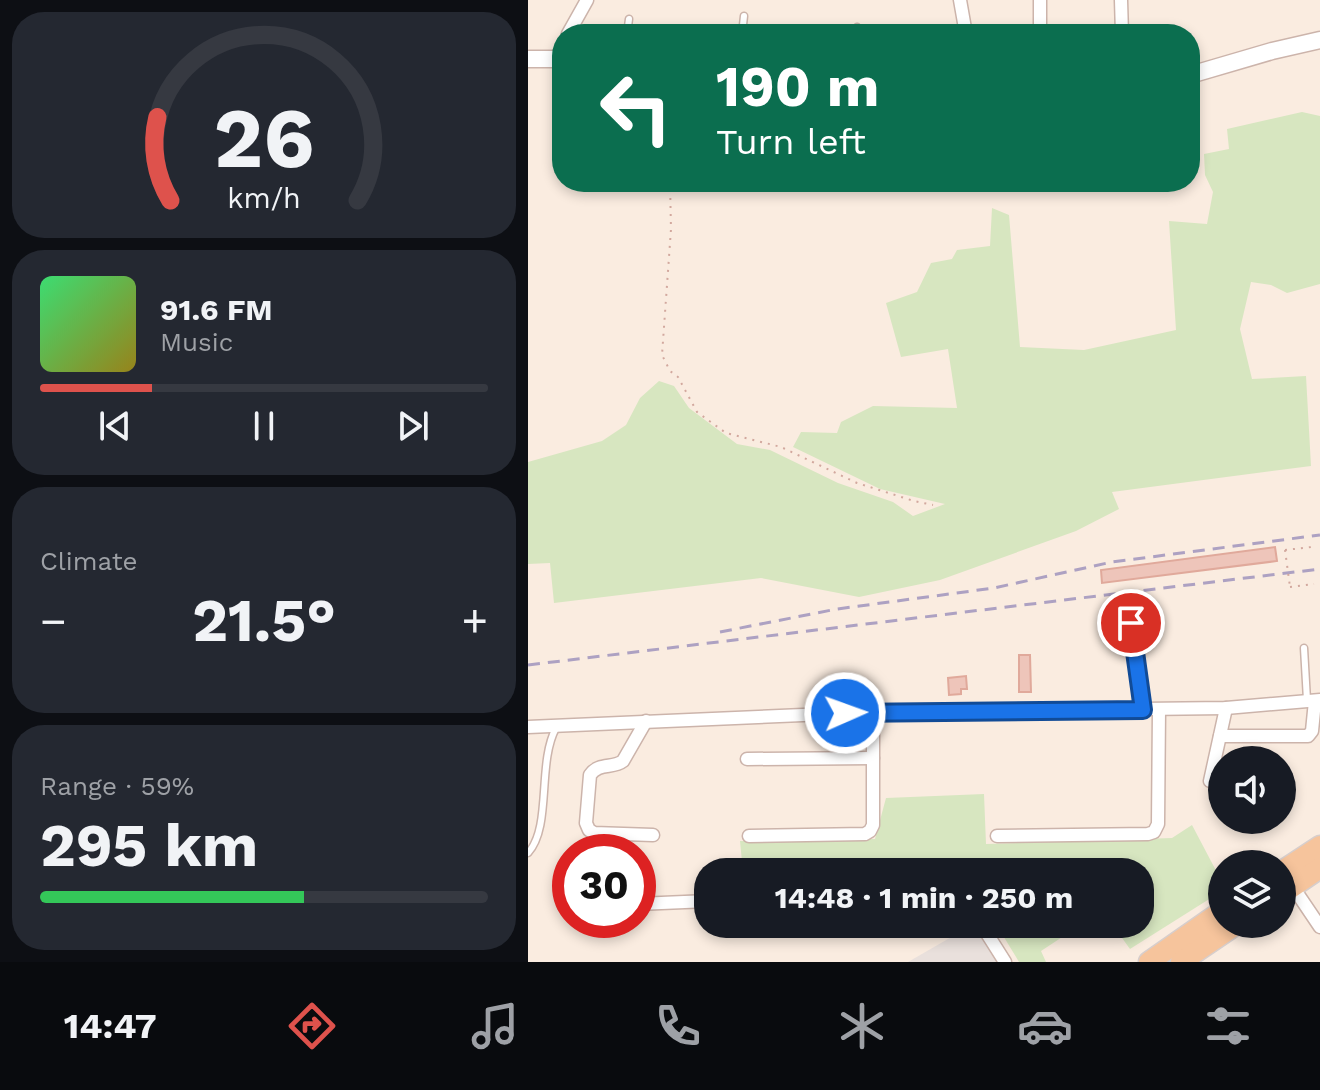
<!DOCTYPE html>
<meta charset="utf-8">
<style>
body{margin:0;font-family:"Work Sans",sans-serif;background:#242831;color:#f1f3f6;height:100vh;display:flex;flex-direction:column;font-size:30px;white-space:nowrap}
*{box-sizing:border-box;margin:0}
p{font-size:26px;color:#9ea1a6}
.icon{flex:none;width:44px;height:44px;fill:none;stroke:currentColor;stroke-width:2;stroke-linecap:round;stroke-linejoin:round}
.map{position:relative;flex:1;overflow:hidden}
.side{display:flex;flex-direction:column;gap:12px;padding:12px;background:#0d0f14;width:528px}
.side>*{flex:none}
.guide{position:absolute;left:24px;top:24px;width:648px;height:168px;border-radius:32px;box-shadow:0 4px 12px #0003;background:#0b6e4f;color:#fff;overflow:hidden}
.fabs{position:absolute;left:680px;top:746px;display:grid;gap:16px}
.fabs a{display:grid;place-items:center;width:88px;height:88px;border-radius:50%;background:#171b24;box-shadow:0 4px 12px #0003;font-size:40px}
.speed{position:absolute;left:24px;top:834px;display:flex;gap:16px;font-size:40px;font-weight:700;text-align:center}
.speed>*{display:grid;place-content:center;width:104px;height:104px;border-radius:50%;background:#171b24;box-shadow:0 4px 12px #0003;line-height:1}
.speed .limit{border:12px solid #d22;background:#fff;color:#111}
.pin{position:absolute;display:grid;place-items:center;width:68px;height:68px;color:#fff;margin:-34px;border:4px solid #fff;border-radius:50%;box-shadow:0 2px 8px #0007}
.me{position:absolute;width:88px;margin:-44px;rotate:88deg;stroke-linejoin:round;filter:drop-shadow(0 0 6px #0008)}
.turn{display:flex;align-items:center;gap:28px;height:168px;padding:0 32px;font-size:36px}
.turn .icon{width:104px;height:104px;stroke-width:2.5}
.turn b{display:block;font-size:56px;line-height:68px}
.big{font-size:60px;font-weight:700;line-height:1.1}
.side .tile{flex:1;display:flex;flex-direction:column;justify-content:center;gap:12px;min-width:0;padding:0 28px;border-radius:32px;background:#242831}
.side .dial{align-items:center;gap:0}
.dial svg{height:208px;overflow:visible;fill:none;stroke:#363941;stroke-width:7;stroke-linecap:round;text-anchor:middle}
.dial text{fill:#f1f3f6;stroke:none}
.song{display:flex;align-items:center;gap:24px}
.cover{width:96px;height:96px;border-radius:12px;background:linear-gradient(135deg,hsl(140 70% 55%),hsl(50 70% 35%))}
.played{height:8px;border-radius:4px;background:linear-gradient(90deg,#de524c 25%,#363941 25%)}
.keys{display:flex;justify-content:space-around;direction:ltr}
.heat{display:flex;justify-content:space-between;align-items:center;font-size:44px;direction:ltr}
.charge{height:12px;border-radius:6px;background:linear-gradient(90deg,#34c759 59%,#363941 0)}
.trip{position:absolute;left:166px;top:858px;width:460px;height:80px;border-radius:32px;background:#171b24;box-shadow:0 4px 12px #0003;font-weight:700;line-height:80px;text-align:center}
.dock{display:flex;height:128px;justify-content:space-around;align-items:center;background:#090b0e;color:#9ea1a6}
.dock .icon{width:56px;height:56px}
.dock .active{color:#de524c}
.dock b{font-size:36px;color:#f1f3f6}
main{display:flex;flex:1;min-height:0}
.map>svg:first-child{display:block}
.industrial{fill:#e9e0dc}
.green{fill:#d7e6c0}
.building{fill:#eec5ba;stroke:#e0a99b;stroke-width:2}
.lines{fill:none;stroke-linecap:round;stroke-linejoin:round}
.service-casing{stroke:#ccb4ab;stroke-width:9}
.minor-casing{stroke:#ccb4ab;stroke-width:15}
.tertiary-casing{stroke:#ccb4ab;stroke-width:19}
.primary-casing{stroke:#d7cecc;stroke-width:23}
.path{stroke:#d2a89e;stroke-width:2;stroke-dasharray:2 6;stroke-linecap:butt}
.service{stroke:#fff;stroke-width:6}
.minor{stroke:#fff;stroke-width:12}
.tertiary{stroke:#fff;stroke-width:16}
.primary{stroke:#f6c49c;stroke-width:20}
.rail{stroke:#ada1c2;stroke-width:3;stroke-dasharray:12 8;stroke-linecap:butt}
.path-bridge{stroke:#d2a89e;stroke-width:2;stroke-dasharray:2 6;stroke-linecap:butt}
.route-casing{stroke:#114b97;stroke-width:20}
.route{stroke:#1a73e8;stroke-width:14}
</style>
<main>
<section class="side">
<div class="tile dial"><svg viewBox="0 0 100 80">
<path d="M14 69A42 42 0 1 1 86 69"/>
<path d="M14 69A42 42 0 0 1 9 37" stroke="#de524c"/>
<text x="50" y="56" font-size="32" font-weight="700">26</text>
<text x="50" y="72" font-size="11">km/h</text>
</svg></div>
<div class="tile">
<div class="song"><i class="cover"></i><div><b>91.6 FM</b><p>Music</p></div></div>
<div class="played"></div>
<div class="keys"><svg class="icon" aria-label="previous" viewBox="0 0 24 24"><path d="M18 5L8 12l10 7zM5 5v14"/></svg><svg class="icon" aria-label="pause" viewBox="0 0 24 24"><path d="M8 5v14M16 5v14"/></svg><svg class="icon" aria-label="next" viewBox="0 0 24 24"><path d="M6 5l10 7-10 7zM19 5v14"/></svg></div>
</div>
<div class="tile"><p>Climate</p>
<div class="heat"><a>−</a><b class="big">21.5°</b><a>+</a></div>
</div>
<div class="tile"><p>Range · 59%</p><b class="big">295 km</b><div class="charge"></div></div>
</section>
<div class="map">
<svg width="792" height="962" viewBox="0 0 792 962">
<rect width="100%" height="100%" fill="#faece0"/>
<path class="industrial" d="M446 924H450L474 962H380Z"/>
<g class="green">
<path d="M774 112 792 116V284L759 293 743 285 723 282 712 329 724 379 778 376 783 466 584 492 591 509 548 531 412 580 331 597 233 578 26 603 22 563 0 564V462L74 441 98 425 112 398 131 381 146 386 161 408 209 444 242 450 310 483 365 502 385 516 417 504 352 489 265 447 273 432 309 433 313 422 345 406 429 408 420 349 373 357 358 303 389 292 403 263 424 259 429 250 462 246 464 208 481 215 492 347 556 350 648 330 641 221 679 224 685 192 677 175 676 154 701 149 699 129Z"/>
<path d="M456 794 458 844 644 838 664 825 694 882V891L602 949 584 924H612V872H215L212 841 347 839 358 798Z"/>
<path d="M468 924H554L513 951 518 962H491Z"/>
</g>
<g class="building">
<path d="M747 547 749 561 574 583 573 570Z"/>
<path d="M491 655H502L503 692H491Z"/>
<path d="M438 676 439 689H433V694L421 695 420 678Z"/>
</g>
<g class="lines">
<g class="service-casing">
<g id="service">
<path d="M99 34 101 19"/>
<path d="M214 34 216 16"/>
<path d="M328 34 329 27"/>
<path d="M603 623 615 710"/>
<path d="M776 648 779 700"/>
<path d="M0 853C24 827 9 763 28 728"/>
</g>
</g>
<g class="minor-casing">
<g id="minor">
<path d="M432 0 438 34"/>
<path d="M593 0 594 34"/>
<path d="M40 34 59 0"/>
<path d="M512 34V0"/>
<path d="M118 721 95 761C85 769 71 762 62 775L58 823 61 830 66 833 125 835"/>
<path d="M0 727 345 712 698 708 792 700"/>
<path d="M692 736H780L784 731 787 701"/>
<path d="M219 759 345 758"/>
<path d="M682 781 698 708"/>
<path d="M221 836 337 834 342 831 345 825V712"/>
<path d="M469 836 620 834 626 832 630 824 631 710"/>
<path d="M765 887 792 927"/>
<path d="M110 904 180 901"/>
<path d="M36 906H42"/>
<path d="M453 924 477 962"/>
</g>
</g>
<g class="tertiary-casing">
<g id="tertiary">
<path d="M0 59H34"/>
<path d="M662 75 744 51 792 40"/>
</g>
</g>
<g class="primary-casing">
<g id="primary">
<path d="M754 871 792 846"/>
<path d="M754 894 792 868"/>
<path d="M621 962 694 911"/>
<path d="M653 962 709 924"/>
</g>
</g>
<g class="path">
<path d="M142 182 143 229 134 355 142 371 150 377 169 412 198 433 253 447 329 483 386 501 405 505"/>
<path d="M757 550 784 547"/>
<path d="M762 587 786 584"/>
</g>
<use href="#service" class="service"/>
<use href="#minor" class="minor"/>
<use href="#tertiary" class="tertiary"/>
<use href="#primary" class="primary"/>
<g class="rail">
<path d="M192 632 309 609 466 588 584 562 792 535"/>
<path d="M0 665 792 569"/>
</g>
<path class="path-bridge" d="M757 550 762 587"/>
</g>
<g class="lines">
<g class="route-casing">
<path id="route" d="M317 713 615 710 603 623"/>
</g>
<use href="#route" class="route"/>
</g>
</svg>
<div class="fabs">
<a><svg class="icon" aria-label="sound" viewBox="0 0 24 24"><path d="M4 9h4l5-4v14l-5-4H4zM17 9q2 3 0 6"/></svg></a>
<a><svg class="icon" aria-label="layers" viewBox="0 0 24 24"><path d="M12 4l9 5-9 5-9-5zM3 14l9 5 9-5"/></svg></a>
</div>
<div class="speed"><div class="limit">30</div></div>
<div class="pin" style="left:603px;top:623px;background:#d93025"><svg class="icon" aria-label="arrive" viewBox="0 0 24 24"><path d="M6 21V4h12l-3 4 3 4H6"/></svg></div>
<svg class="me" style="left:317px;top:713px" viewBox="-20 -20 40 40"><circle r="17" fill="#1a73e8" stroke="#fff" stroke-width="3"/><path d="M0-11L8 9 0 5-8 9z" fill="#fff"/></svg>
<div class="trip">14:48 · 1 min · 250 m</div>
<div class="guide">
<div class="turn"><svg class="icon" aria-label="left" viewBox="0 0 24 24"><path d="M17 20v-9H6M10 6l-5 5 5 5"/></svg><div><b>190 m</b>Turn left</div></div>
</div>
</div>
</main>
<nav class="dock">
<b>14:47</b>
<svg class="icon active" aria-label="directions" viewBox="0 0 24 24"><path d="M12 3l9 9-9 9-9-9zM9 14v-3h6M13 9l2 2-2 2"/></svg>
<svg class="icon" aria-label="music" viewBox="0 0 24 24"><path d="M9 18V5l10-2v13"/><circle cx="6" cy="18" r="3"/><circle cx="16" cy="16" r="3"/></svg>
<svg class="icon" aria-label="phone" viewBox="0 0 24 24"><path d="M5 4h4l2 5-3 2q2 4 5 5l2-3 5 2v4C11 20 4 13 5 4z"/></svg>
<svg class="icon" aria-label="climate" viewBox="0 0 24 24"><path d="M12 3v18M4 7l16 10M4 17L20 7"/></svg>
<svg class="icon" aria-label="car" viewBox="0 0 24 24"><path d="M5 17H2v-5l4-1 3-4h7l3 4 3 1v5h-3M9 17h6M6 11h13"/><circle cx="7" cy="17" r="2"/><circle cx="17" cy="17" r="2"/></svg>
<svg class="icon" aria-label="filters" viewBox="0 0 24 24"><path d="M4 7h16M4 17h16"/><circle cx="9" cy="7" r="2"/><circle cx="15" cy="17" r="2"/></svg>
</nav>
